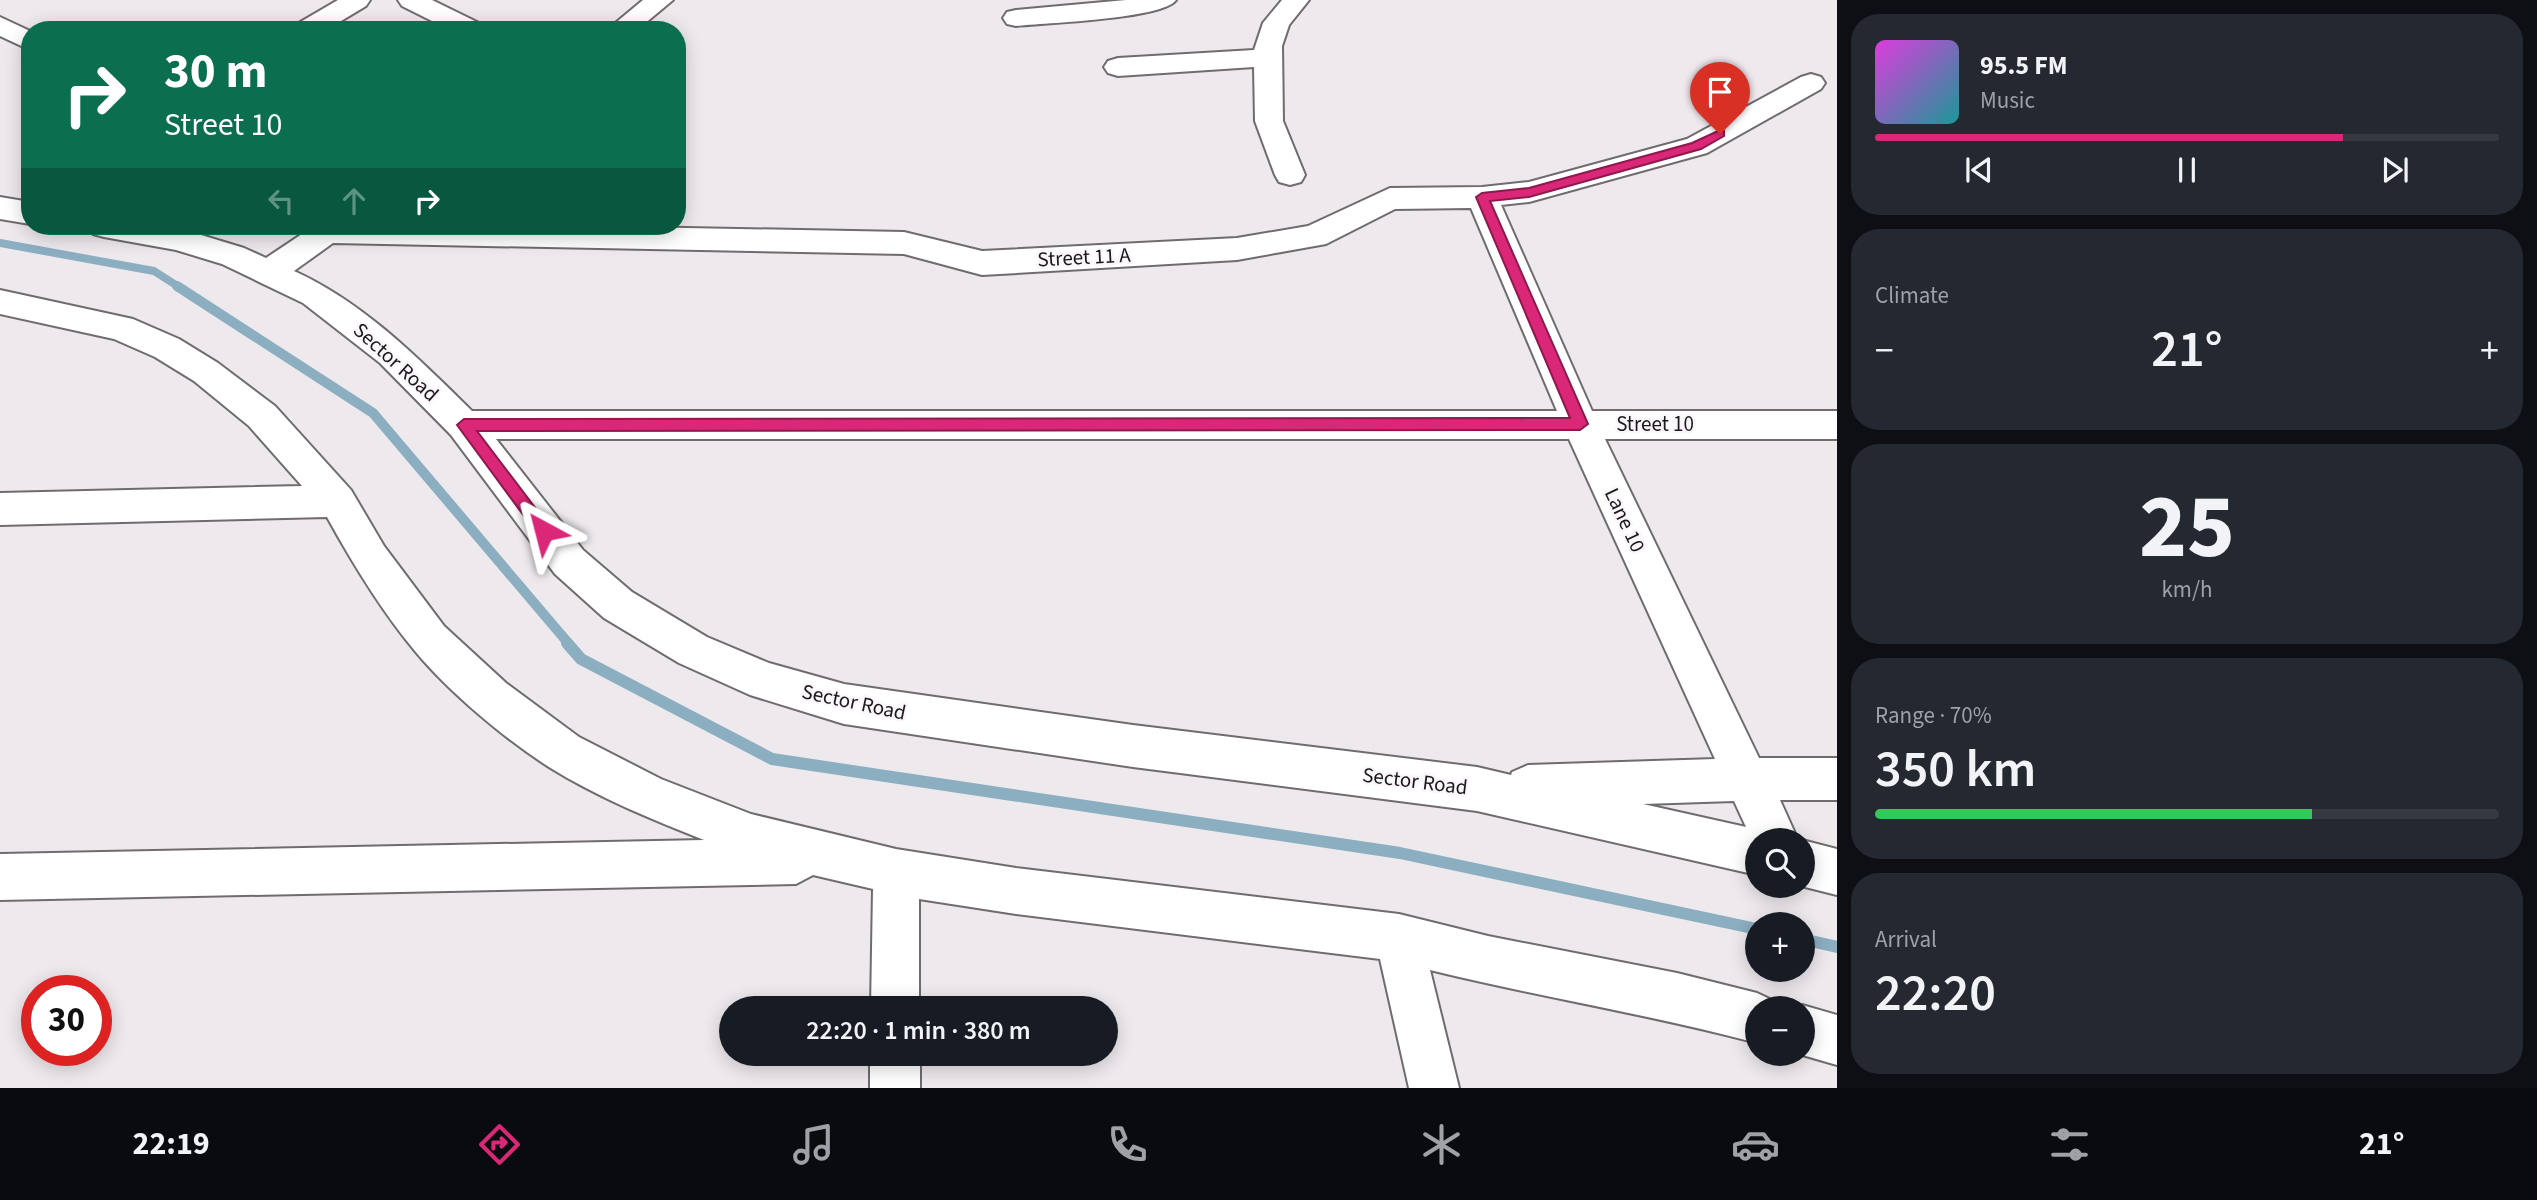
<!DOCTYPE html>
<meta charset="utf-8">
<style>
body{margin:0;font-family:"Source Sans 3",sans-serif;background:#242831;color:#f1f3f6;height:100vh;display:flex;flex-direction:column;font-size:26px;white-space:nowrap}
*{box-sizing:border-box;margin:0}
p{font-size:23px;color:#9ea1a6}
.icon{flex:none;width:38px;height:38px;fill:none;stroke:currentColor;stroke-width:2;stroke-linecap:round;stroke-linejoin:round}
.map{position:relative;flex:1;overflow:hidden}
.side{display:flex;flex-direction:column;gap:14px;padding:14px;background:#0d0f14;width:700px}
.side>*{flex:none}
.guide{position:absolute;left:21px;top:21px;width:665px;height:214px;border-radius:28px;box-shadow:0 4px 18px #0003;background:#0b6e4f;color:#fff;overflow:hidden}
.controls{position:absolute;left:1745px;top:828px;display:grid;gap:14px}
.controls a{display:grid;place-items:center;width:70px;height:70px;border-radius:50%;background:#171b24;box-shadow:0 4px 18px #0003;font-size:35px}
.speed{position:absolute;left:21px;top:975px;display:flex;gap:14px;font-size:35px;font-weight:700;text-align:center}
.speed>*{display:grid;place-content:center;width:91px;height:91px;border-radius:50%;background:#171b24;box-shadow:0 4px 18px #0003;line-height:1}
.speed .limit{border:10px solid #d22;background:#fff;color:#111}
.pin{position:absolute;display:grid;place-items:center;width:60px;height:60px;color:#fff;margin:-72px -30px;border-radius:50% 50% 50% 0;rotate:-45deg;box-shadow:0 0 7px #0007}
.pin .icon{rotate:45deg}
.me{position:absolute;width:77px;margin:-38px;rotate:322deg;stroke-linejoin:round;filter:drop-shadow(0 0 5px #0008)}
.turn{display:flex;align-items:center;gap:24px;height:147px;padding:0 28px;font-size:32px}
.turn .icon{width:91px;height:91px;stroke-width:2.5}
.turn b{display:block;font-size:49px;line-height:60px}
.lanes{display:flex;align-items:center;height:66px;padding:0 28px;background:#0003;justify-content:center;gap:35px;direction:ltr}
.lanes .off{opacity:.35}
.big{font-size:52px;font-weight:600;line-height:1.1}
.side .widget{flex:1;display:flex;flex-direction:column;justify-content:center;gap:10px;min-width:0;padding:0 24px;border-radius:28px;background:#242831}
.side .dial{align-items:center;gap:0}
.dial b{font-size:91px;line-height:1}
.song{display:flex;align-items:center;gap:21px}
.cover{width:84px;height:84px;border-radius:10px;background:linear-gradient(135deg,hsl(300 70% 55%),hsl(180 70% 35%))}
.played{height:7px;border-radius:4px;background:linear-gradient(90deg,#db2777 75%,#363941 75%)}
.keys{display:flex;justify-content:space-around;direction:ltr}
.heat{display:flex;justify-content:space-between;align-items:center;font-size:38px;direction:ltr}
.charge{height:10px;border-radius:5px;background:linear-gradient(90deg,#34c759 70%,#363941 0)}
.trip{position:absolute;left:719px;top:996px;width:399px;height:70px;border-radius:35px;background:#171b24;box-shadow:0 4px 18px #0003;font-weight:600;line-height:70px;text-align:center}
.tab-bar{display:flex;height:112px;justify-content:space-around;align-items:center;background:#090b0e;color:#9ea1a6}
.tab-bar .icon{width:49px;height:49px}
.tab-bar .current{color:#db2777}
.tab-bar b{font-size:32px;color:#f1f3f6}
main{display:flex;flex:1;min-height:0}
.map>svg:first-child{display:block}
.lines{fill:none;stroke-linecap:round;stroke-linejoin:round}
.stream-far2{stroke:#8baec0;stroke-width:8}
.stream-far1{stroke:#8baec0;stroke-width:10}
.stream{stroke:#8baec0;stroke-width:12}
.minor-casing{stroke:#706b6f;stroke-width:4}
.minor{fill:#fff;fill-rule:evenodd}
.route{fill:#db2777;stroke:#8e194d;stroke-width:2}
.labels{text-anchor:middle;stroke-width:5;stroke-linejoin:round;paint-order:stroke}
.street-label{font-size:21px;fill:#1a181a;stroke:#fbf6fb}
</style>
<main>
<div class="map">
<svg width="1837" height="1088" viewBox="0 0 1837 1088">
<rect width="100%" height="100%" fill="#eee9ed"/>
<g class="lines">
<path class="stream-far2" d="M0 243 154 271 179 287"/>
<path class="stream-far1" d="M177 286 373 413 569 644"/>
<g class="stream">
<path d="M567 643 581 659 772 759 1400 853 1757 929"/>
<path d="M1802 939 1837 947"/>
</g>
<g class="minor-casing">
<g id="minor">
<path d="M338 0H370L366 6 326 30H294L297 24Z"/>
<path d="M398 0H432L481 24 484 30H450L402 6Z"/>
<path d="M643 0H673L637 30H607Z"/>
<path d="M1126 0H1176C1163 19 1044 23 1016 26L1007 24 1003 18 1007 12 1016 10Z"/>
<path d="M1282 0H1309L1289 25 1282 46 1283 121 1305 175 1301 182 1290 185 1279 182 1275 175 1255 121 1254 67 1118 76 1108 73 1104 67 1108 61 1118 58 1254 50 1263 23Z"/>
<path d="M0 17 30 31V50L0 36Z"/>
<path d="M1811 74 1821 77 1825 83 1821 89 1707 153 1529 202 1501 205 1592 411H1837V439H1605L1759 758H1837V800H1780L1798 840H1757V875L1477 811 1133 767 844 724 750 695 679 663 604 618 555 574 451 435 380 363 303 303 222 264 176 250 104 237 93 234 88 226 178 228 244 248 266 258 314 226H582L904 232 982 251 1237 238 1308 226 1390 188 1482 187 1529 182 1687 139 1801 77ZM1471 208 1557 411H472C418 358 363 302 294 271L333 243 904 254 982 275 1237 260 1326 244 1395 209ZM496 439H1569L1715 759 1528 765 1512 772 1511 775 1477 767 1133 725 844 684 769 663 707 637 632 592 583 550ZM1734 801 1746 827 1643 804Z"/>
<path d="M0 197 30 202V224L0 219Z"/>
<path d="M0 290 133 319 179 339 218 363 275 406 351 490 384 546 444 626 506 683 579 737 661 779 751 814 896 849 1016 868 1399 914 1488 936 1677 973 1757 993 1774 1001 1777 1008H1757V1043C1649 1014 1539 997 1430 970L1459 1088H1409L1380 959 1016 914 919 899V1008H871L873 889 813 875 796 884 0 900V854L704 840C651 819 597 797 549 767 505 739 448 691 415 651 381 610 353 564 327 517L0 525V493L302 486 249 426 194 381 155 357 114 339 0 314Z"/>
<path d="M1802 840 1837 849V895L1801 886Z"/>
<path d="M1802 1005 1837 1015V1065L1799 1054H1802V1008H1795Z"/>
<rect x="870" y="1054" width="50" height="34"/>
</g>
</g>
<use href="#minor" class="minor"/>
</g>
<path class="route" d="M1720 130 1724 131V136L1701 149 1529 197 1490 201 1588 424 1580 430 477 431 549 526 552 531 549 535H538L457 425 464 419 1570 418 1476 197 1482 193 1529 188 1692 143Z"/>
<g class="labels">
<g class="street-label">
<text transform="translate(1084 257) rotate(-3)" y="7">Street 11 A</text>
<text transform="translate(396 362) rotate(42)" y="7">Sector Road</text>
<text x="1655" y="431">Street 10</text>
<text transform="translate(1625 520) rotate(65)" y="7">Lane 10</text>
<text transform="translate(854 702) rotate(12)" y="7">Sector Road</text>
<text transform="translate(1415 781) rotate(7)" y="7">Sector Road</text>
</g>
</g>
</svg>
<div class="controls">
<a><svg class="icon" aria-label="search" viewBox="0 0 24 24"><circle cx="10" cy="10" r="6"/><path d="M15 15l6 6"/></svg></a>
<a>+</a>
<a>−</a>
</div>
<div class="speed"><div class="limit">30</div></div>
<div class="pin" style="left:1720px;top:134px;background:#d93025"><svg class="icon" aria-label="arrive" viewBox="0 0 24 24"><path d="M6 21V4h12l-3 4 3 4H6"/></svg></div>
<svg class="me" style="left:544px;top:531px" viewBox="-20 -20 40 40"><path d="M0-17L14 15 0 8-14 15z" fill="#db2777" stroke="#fff" stroke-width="4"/></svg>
<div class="trip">22:20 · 1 min · 380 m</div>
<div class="guide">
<div class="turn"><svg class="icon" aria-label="right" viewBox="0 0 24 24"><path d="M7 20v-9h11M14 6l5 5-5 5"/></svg><div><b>30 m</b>Street 10</div></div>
<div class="lanes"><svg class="icon off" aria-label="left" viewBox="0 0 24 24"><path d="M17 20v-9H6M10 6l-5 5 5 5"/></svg><svg class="icon off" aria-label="ahead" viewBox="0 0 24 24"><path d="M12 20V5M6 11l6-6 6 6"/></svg><svg class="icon" aria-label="right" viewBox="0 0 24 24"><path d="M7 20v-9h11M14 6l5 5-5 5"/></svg></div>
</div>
</div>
<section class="side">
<div class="widget">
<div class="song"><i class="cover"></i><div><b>95.5 FM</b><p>Music</p></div></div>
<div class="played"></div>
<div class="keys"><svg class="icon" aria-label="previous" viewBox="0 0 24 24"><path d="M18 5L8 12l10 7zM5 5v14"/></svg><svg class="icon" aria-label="pause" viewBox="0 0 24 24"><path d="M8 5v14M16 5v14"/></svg><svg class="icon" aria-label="next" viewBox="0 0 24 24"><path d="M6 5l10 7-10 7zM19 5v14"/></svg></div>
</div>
<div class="widget"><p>Climate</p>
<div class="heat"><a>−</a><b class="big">21°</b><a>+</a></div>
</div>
<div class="widget dial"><b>25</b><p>km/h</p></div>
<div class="widget"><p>Range · 70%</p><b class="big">350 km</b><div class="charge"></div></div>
<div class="widget"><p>Arrival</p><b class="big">22:20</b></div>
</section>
</main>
<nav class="tab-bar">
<b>22:19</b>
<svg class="icon current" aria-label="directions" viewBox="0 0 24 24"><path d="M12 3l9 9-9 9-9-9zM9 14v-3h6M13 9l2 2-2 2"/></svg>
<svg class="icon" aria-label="music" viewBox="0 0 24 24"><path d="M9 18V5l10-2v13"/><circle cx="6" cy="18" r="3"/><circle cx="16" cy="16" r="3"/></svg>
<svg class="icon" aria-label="phone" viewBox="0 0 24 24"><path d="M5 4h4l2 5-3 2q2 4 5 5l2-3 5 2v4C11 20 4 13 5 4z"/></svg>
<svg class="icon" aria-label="climate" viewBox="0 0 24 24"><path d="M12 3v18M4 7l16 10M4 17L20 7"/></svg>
<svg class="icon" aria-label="car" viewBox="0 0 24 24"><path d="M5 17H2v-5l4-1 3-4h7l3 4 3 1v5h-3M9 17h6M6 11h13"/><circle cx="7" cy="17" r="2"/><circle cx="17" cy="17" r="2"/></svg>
<svg class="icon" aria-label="filters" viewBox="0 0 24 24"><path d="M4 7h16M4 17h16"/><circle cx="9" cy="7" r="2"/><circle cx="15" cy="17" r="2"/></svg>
<b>21°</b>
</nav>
